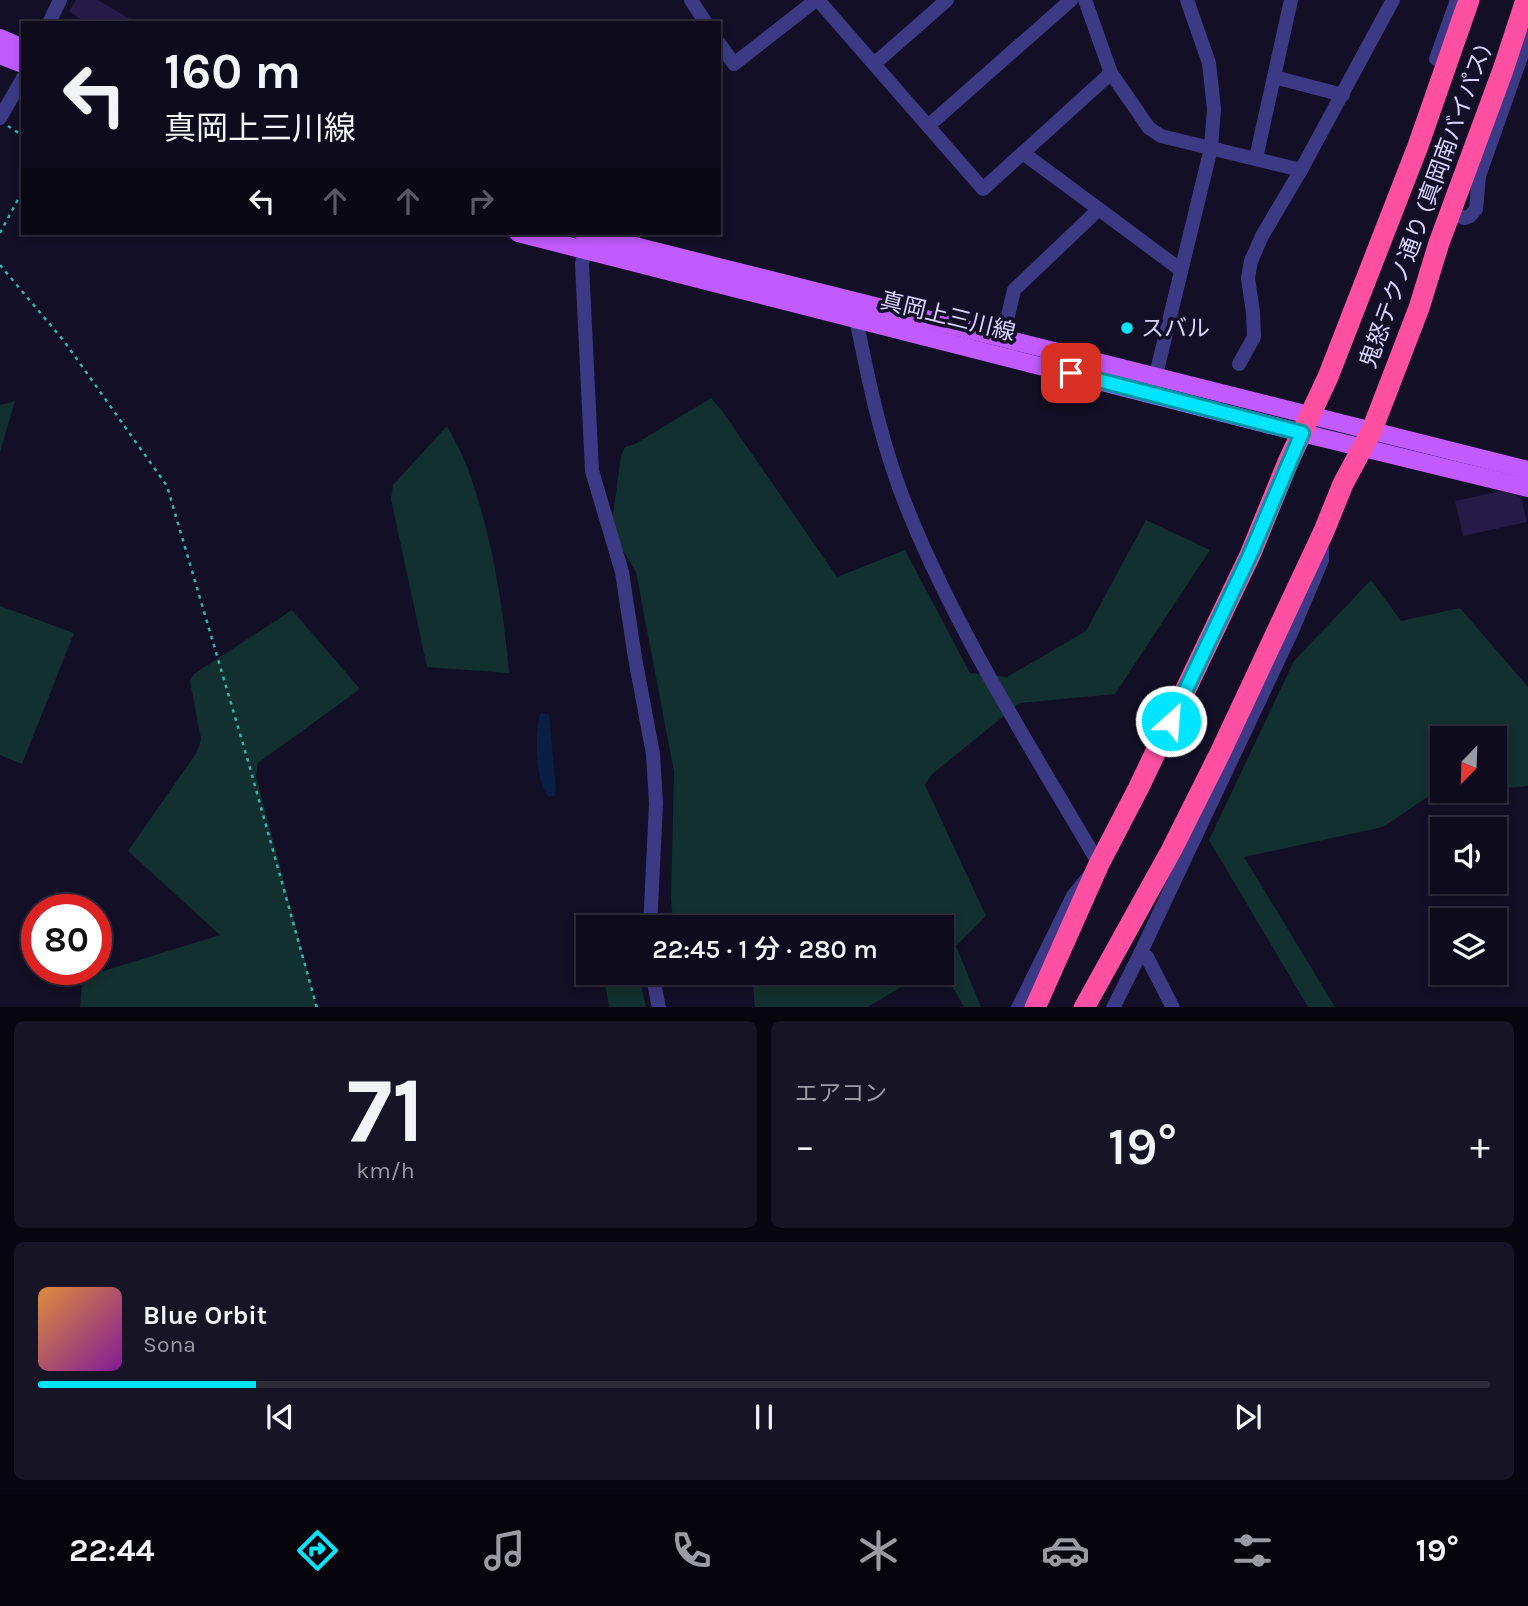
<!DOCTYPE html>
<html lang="ja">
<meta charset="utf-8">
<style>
body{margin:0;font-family:Karla,"Noto Sans JP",sans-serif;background:#171425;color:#f1f3f6;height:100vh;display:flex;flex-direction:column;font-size:26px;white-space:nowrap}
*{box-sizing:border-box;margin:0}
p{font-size:23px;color:#9b9ba3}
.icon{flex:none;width:38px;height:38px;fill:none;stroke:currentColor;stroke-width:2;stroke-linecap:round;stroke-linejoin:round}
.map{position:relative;height:1007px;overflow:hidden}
.side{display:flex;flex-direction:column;gap:14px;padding:14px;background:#08060f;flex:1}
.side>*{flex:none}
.guide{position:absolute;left:21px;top:21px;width:700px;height:214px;border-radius:0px;box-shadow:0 4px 10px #0003,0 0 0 2px #2e2b3b;background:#0e0b1c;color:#f1f3f6;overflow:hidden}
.needle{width:46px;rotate:203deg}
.fabs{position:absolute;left:1430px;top:726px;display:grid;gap:14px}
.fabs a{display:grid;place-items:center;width:77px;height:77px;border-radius:0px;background:#0e0b1c;box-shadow:0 4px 10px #0003,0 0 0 2px #2e2b3b;font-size:35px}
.speed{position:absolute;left:21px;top:894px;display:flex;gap:14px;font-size:35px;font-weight:700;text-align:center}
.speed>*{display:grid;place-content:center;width:91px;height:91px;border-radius:50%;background:#0e0b1c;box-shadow:0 4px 10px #0003,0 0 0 2px #2e2b3b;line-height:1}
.speed .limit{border:10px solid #d22;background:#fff;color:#111}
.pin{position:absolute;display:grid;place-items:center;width:60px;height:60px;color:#fff;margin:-30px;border-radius:14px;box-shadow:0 4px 10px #0006}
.me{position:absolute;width:77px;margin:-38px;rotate:26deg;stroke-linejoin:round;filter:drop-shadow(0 0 5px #0008)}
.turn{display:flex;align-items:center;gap:24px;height:147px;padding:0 28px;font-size:32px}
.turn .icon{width:91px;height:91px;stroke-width:2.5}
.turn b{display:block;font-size:49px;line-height:60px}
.lanes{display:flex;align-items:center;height:66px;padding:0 28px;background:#0003;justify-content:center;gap:35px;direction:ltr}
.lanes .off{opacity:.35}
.big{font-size:52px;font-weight:600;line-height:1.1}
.side .card{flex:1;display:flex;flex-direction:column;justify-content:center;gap:10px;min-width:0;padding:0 24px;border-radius:10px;background:#171425}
.side .dial{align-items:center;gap:0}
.dial b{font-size:91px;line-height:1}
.song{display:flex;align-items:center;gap:21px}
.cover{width:84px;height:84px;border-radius:10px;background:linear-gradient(135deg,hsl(30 70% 55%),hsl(290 70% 35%))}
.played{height:7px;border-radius:4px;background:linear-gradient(90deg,#00e5ff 15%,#2e2b3b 15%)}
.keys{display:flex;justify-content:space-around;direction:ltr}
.heat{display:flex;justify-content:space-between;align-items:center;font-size:38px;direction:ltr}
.side .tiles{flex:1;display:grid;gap:14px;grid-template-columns:1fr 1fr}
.card:last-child{grid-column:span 2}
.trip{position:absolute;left:576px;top:915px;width:378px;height:70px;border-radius:0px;background:#0e0b1c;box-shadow:0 4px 10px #0003,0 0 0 2px #2e2b3b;font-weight:600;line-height:70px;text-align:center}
.dock{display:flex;height:112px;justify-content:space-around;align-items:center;background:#06040b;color:#9b9ba3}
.dock .icon{width:49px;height:49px}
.dock .on{color:#00e5ff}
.dock b{font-size:32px;color:#f1f3f6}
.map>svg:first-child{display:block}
.green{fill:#12302f}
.water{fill:#0a1f44}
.building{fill:#241b47}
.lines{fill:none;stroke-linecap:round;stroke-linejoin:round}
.path{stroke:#2fb8b0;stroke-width:2.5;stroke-dasharray:3.5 5;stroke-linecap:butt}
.minor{stroke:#3d3a85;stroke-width:14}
.major{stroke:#c25bff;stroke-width:18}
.highway{stroke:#ff4fa3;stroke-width:21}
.route-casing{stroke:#0095a6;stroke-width:18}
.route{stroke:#00e5ff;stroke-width:12}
.poi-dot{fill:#00e5ff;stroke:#130f26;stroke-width:2.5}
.labels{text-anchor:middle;stroke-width:7;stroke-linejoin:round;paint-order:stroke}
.street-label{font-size:23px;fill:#d9d4ff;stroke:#130f26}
.poi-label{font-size:23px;fill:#d9d4ff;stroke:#130f26;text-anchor:start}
</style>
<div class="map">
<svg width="1528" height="1008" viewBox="0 0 1528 1008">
<rect width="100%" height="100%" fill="#130f26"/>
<g class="green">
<path d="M711 398 723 412 837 577 905 550 970 673 1007 677 1086 631 1146 520 1210 550 1115 694 1020 703 931 775 925 785 986 916 956 946 981 1007H964L942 969V928L674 927 671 900 674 772 636 572 611 530 621 456 625 447 635 444Z"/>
<path d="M15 401 0 452V405Z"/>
<path d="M447 426C453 438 461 451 466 464 491 530 503 603 509 673L427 667 391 499 393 485Z"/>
<path d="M1371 580 1401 621 1460 608 1528 687V786L1495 789 1494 738H1442V791H1475L1429 796 1383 827 1244 857 1335 1007H1308L1209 840 1294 661Z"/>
<path d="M0 606 74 633 22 764 0 755Z"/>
<path d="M292 610 360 689 258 763 256 776 317 1007H80L82 983 87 976 220 935 128 851 197 752 201 739 190 681 194 674Z"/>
<path d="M752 973H924L868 1007 755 1008Z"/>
<path d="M640 980 646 1007H609L605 982Z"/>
</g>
<path class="water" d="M541 712 549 715 556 790 554 796 549 797C535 784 534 729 541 712Z"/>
<g class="building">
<path d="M76 0H98L137 23H86L69 11Z"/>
<path d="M1501 491 1521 497 1527 522 1463 536 1455 501Z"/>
</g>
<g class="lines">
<g class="path">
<path d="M66 23H68"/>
<path d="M8 126 23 136"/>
<path d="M0 233 23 190"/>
<path d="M0 265 64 341 167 486 248 761 317 1008"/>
</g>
<g class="minor">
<path d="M691 0 706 23"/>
<path d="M818 0 983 189 1111 73"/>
<path d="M1085 0 1111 73 1149 128 1161 136 1301 170"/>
<path d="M49 23 60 0"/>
<path d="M719 43 734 64 816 0"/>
<path d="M1436 59 1457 0"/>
<path d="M874 64 947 0"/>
<path d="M1274 77 1343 95"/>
<path d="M0 118 23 78"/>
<path d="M928 126 1071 0"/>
<path d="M1023 153 1181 270"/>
<path d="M1256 158 1291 0"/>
<path d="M1451 213 1464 218 1470 216 1476 209 1479 176 1528 37"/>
<path d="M587 241 582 264 592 471 622 572 635 658 653 754 656 803 650 928"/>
<path d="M856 318C869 384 883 451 909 513 959 636 1032 749 1099 864L1073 896 1018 1008"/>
<path d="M1003 337 1014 290 1099 209"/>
<path d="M1239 364 1254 337 1253 313 1248 278 1251 261 1262 236 1301 170 1393 0"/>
<path d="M1153 387 1211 148 1214 109 1209 63 1187 0"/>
<path d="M1140 954 1147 957 1173 1008"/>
<path d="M652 973 659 1008"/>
<path d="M1113 1008 1140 954 1292 631 1322 560V549"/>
</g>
<g class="major">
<path d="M0 38 23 48"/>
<path d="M0 55 23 64"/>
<path d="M518 233 1302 433 1528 488"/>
<path d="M583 233 1528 470"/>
</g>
<g class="highway">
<path d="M1035 1008 1099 864 1138 789 1250 555 1288 462 1328 377 1418 146 1469 0"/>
<path d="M1084 1008 1172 849 1221 751 1324 531 1343 484 1372 430 1419 308 1439 243 1503 70 1526 0"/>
</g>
</g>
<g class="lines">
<g class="route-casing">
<path id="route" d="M1071 373 1302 433 1250 555 1171 721"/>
</g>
<use href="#route" class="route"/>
</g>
<circle class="poi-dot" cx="1127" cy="328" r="7"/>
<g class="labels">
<g class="street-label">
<text transform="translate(1425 206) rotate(-70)" y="8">鬼怒テクノ通り (真岡南バイパス)</text>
<text transform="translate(948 316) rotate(14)" y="8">真岡上三川線</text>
</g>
<g class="poi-label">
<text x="1141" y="336">スバル</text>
</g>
</g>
</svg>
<div class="fabs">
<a><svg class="needle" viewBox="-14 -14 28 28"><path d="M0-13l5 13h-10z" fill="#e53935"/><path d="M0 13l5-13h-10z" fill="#9b9ba3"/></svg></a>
<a><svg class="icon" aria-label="sound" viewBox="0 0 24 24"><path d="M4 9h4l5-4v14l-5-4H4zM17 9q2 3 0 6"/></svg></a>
<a><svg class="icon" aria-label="layers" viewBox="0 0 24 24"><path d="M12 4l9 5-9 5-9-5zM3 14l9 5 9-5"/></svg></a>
</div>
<div class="speed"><div class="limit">80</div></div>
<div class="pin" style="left:1071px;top:373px;background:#d93025"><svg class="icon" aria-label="arrive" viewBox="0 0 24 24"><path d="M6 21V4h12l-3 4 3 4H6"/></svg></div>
<svg class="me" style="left:1171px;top:721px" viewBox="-20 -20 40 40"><circle r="17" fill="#00e5ff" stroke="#fff" stroke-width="3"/><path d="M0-11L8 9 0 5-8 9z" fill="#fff"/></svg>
<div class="trip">22:45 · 1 分 · 280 m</div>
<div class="guide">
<div class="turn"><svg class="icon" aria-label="left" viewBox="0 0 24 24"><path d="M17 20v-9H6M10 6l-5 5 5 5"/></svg><div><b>160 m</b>真岡上三川線</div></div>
<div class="lanes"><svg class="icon" aria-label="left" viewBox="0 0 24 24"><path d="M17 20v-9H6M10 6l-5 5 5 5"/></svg><svg class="icon off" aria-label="ahead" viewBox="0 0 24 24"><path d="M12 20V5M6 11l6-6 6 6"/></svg><svg class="icon off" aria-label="ahead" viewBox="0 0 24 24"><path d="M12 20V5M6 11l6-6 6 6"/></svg><svg class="icon off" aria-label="right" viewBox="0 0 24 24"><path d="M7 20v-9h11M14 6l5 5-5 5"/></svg></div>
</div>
</div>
<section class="side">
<div class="tiles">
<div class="card dial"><b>71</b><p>km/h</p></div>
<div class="card"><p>エアコン</p>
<div class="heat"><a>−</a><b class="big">19°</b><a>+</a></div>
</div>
<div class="card">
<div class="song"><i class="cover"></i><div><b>Blue Orbit</b><p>Sona</p></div></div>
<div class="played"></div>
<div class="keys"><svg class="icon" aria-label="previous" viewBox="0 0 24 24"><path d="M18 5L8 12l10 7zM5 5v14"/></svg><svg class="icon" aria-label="pause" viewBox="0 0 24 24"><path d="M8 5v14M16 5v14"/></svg><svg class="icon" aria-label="next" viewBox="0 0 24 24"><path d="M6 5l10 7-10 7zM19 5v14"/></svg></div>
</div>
</div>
</section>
<nav class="dock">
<b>22:44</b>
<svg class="icon on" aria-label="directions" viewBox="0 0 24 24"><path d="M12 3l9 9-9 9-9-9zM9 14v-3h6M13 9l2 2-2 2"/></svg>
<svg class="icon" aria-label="music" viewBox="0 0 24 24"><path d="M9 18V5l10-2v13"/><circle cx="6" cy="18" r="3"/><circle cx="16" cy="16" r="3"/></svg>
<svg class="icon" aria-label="phone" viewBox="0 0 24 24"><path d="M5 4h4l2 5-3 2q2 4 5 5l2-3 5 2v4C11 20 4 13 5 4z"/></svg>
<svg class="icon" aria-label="climate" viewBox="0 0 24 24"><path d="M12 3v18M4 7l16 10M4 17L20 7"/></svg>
<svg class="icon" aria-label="car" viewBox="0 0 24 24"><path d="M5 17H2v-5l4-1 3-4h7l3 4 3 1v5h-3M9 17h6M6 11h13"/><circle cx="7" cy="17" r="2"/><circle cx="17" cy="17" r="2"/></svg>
<svg class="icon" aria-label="filters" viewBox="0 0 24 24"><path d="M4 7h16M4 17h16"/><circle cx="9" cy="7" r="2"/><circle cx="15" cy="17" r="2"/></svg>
<b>19°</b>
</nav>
